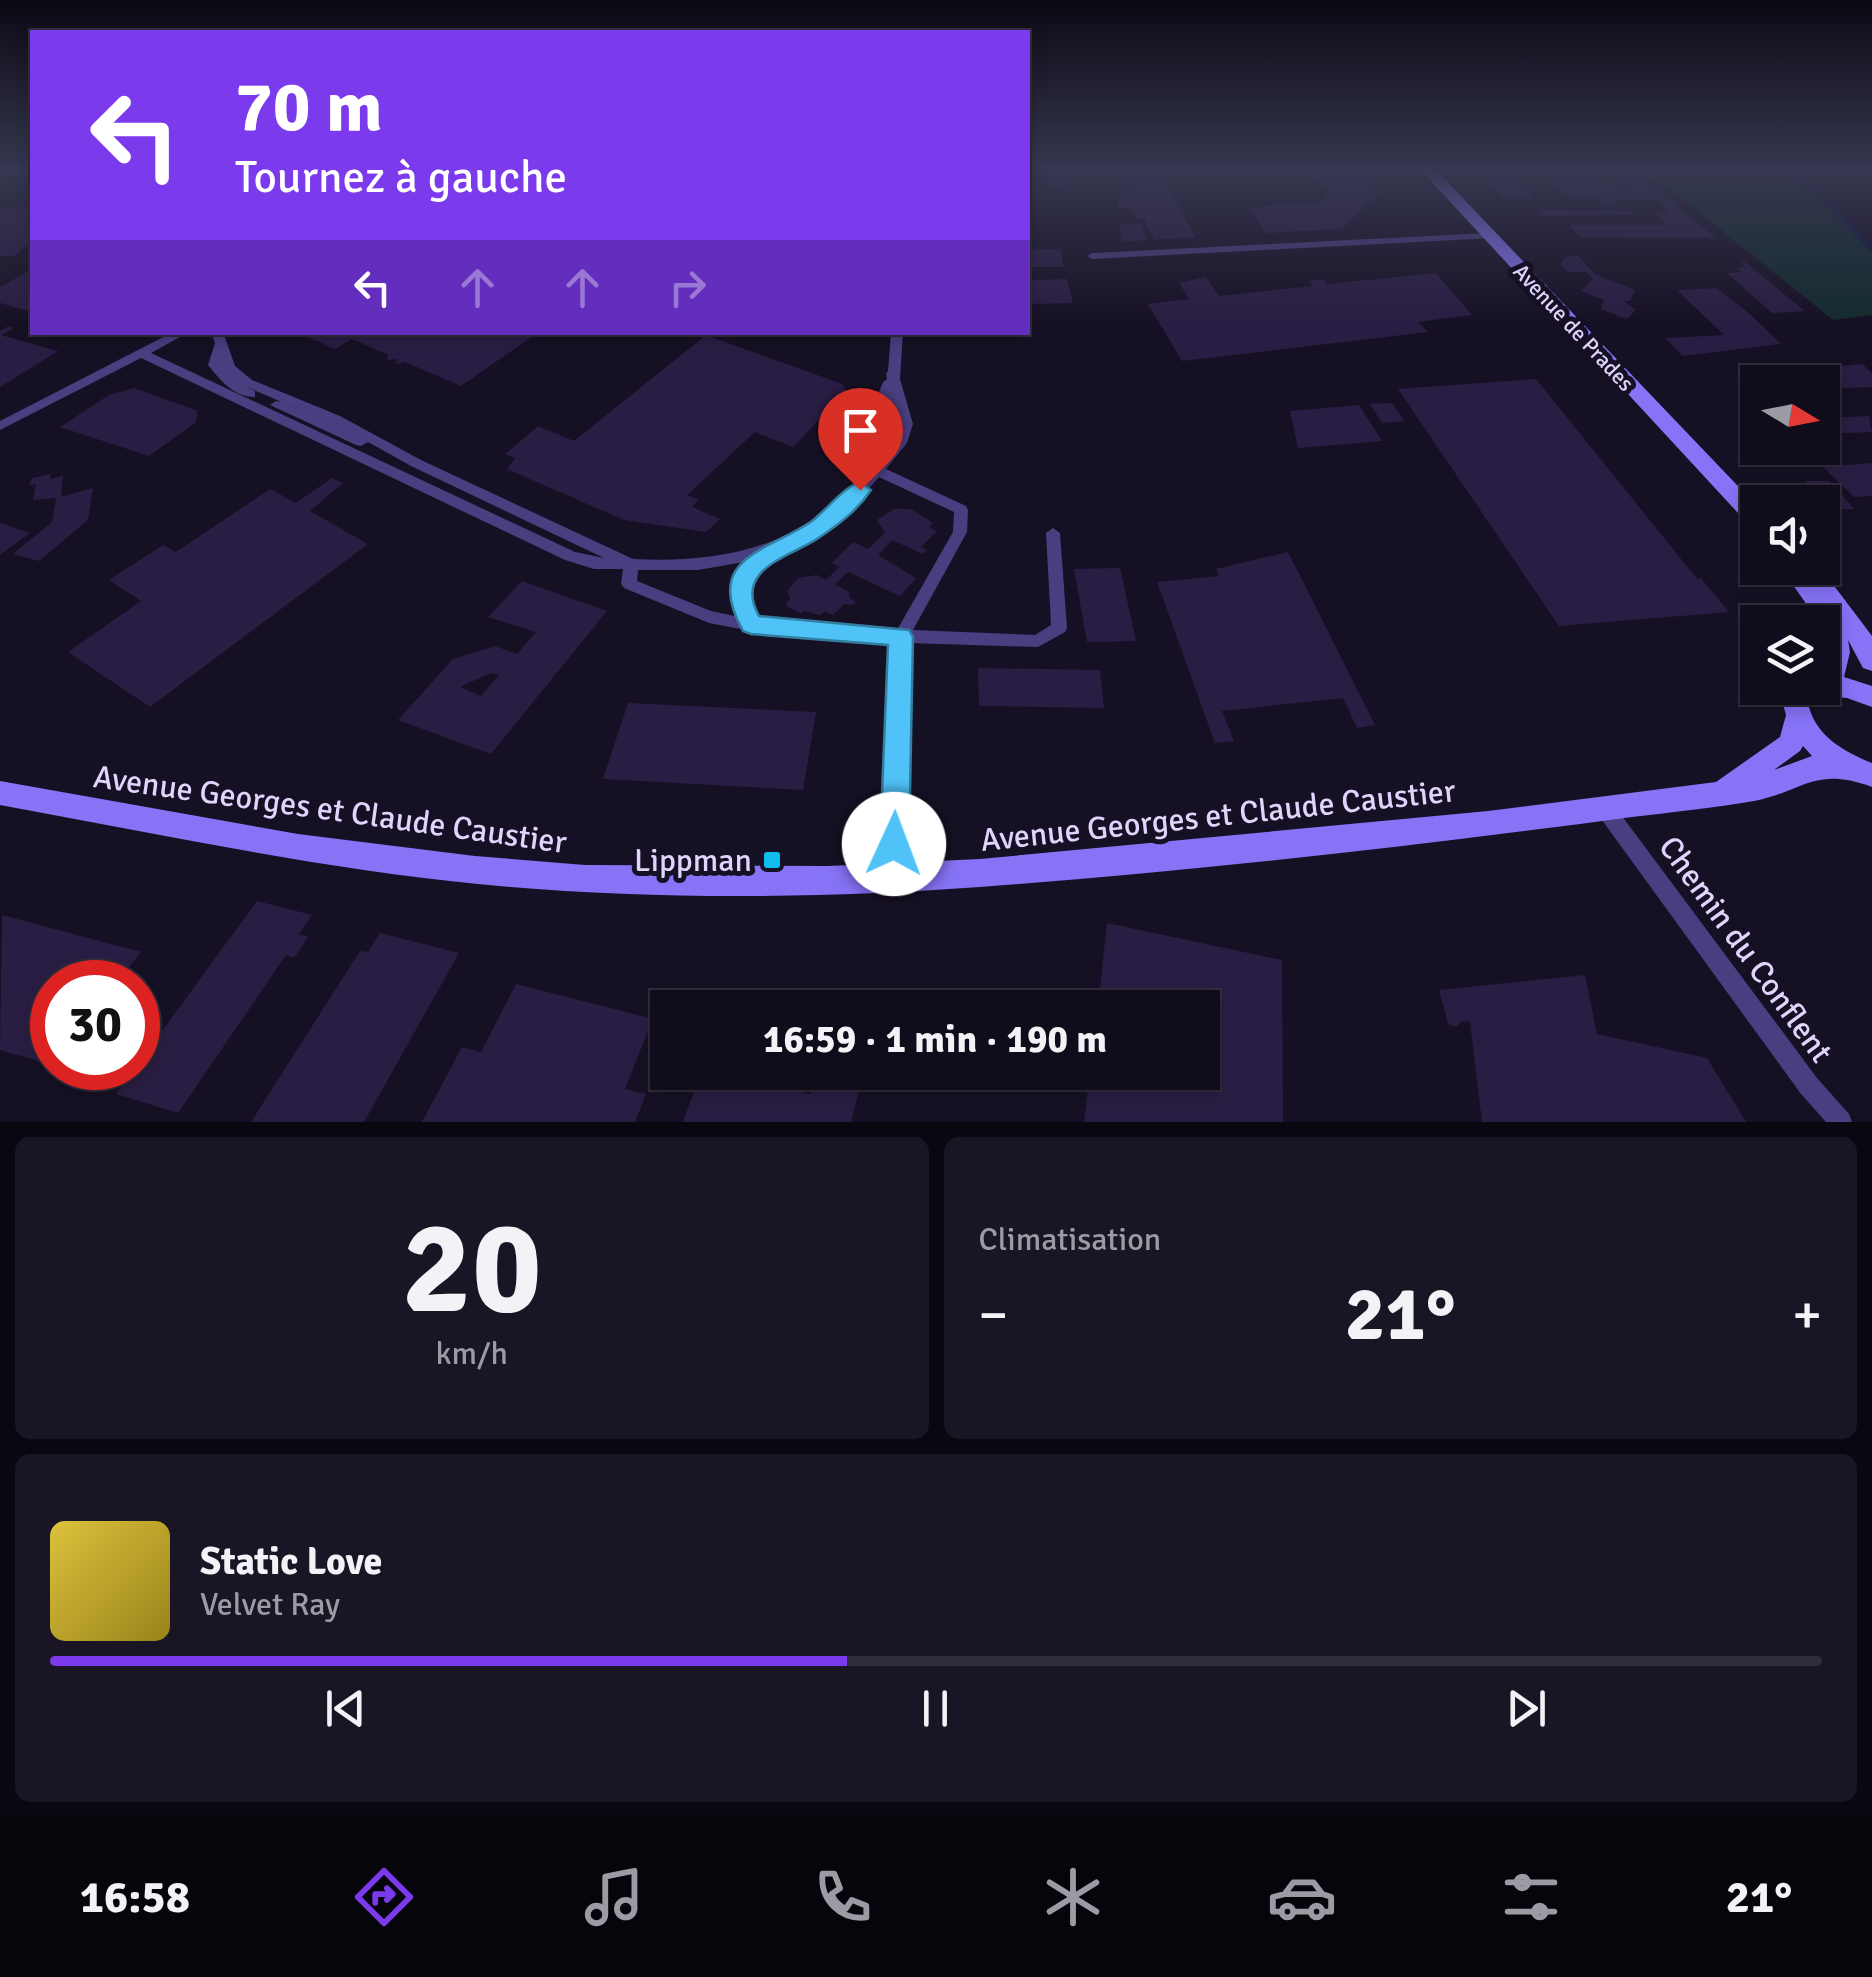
<!DOCTYPE html>
<html lang="fr">
<meta charset="utf-8">
<style>
body{margin:0;font-family:Signika,sans-serif;background:#191524;color:#f1f3f6;height:100vh;display:flex;flex-direction:column;font-size:38px;white-space:nowrap}
*{box-sizing:border-box;margin:0}
p{font-size:32px;color:#9c9ba3}
.icon{flex:none;width:55px;height:55px;fill:none;stroke:currentColor;stroke-width:2;stroke-linecap:round;stroke-linejoin:round}
.map{position:relative;height:1122px;overflow:hidden}
.sheet{display:flex;flex-direction:column;gap:15px;padding:15px;background:#09070f;flex:1}
.sheet>*{flex:none}
.guide{position:absolute;left:30px;top:30px;width:1000px;height:305px;border-radius:0px;box-shadow:0 5px 15px #0003,0 0 0 2px #302c3a;background:#7c3aed;color:#fff;overflow:hidden}
.needle{width:65px;rotate:100deg}
.buttons{position:absolute;left:1740px;top:365px;display:grid;gap:20px}
.buttons a{display:grid;place-items:center;width:100px;height:100px;border-radius:0px;background:#100c1b;box-shadow:0 5px 15px #0003,0 0 0 2px #302c3a;font-size:50px}
.speed{position:absolute;left:30px;top:960px;display:flex;gap:20px;font-size:50px;font-weight:700;text-align:center}
.speed>*{display:grid;place-content:center;width:130px;height:130px;border-radius:50%;background:#100c1b;box-shadow:0 5px 15px #0003,0 0 0 2px #302c3a;line-height:1}
.speed .limit{border:15px solid #d22;background:#fff;color:#111}
.pin{position:absolute;display:grid;place-items:center;width:85px;height:85px;color:#fff;margin:-102px -42px;border-radius:50% 50% 50% 0;rotate:-45deg;box-shadow:0 0 10px #0007}
.pin .icon{rotate:45deg}
.me{position:absolute;width:110px;margin:-55px;rotate:2deg;stroke-linejoin:round;filter:drop-shadow(0 0 8px #0008)}
.turn{display:flex;align-items:center;gap:35px;height:210px;padding:0 40px;font-size:45px}
.turn .icon{width:130px;height:130px;stroke-width:2.5}
.turn b{display:block;font-size:70px;line-height:85px}
.lanes{display:flex;align-items:center;height:95px;padding:0 40px;background:#0003;justify-content:center;gap:50px;direction:ltr}
.lanes .off{opacity:.35}
.big{font-size:75px;font-weight:700;line-height:1.1}
.sheet .card{flex:1;display:flex;flex-direction:column;justify-content:center;gap:15px;min-width:0;padding:0 35px;border-radius:15px;background:#191524}
.sheet .dial{align-items:center;gap:0}
.dial b{font-size:130px;line-height:1}
.song{display:flex;align-items:center;gap:30px}
.cover{width:120px;height:120px;border-radius:15px;background:linear-gradient(135deg,hsl(50 70% 55%),hsl(50 70% 35%))}
.played{height:10px;border-radius:5px;background:linear-gradient(90deg,#7c3aed 45%,#302c3a 45%)}
.keys{display:flex;justify-content:space-around;direction:ltr}
.heat{display:flex;justify-content:space-between;align-items:center;font-size:55px;direction:ltr}
.sheet .tiles{flex:1;display:grid;gap:15px;grid-template-columns:1fr 1fr}
.card:last-child{grid-column:span 2}
.trip{position:absolute;left:650px;top:990px;width:570px;height:100px;border-radius:0px;background:#100c1b;box-shadow:0 5px 15px #0003,0 0 0 2px #302c3a;font-weight:700;line-height:100px;text-align:center}
.tab-bar{display:flex;height:160px;justify-content:space-around;align-items:center;background:#06050b;color:#9c9ba3}
.tab-bar .icon{width:70px;height:70px}
.tab-bar .active{color:#7c3aed}
.tab-bar b{font-size:45px;color:#f1f3f6}
.map>svg:first-child{display:block}
.green{fill:#132b2d}
.lines{fill:none;stroke-linecap:round;stroke-linejoin:round}
.stream{stroke:#0d193f;stroke-width:5}
.building{fill:#2a1d43;fill-rule:evenodd}
.street{fill:#493e7f;fill-rule:evenodd}
.secondary{fill:#8673f6;fill-rule:evenodd}
.route{fill:#4fc3f7;stroke:#337fa1;stroke-width:2.5}
.poi-dot{fill:#10bcee;stroke:#161024;stroke-width:4}
.labels{text-anchor:middle;stroke-width:10;stroke-linejoin:round;paint-order:stroke}
.far-street-label{font-size:22px;fill:#dfd5fc;stroke:#161024}
.near-street-label{font-size:32px;fill:#dfd5fc;stroke:#161024}
.near-poi-label{font-size:32px;fill:#dfd5fc;stroke:#161024;text-anchor:end}
</style>
<div class="map">
<svg width="1872" height="1122" viewBox="0 0 1872 1122">
<rect width="100%" height="100%" fill="#161024"/>
<path class="green" d="M1632 168H1797L1872 246V315L1833 320 1690 205Z"/>
<g class="lines">
<path class="stream" d="M1793 168 1872 250"/>
</g>
<g class="building">
<path d="M1358 168 1379 193 1341 229 1265 233 1250 207 1321 202 1328 195 1309 170Z"/>
<path d="M1159 170 1195 237 1154 240 1144 219H1136L1131 208H1118L1120 193 1131 192 1122 172Z"/>
<path d="M1618 173H1636L1716 238 1580 237 1569 225H1667L1655 213H1670L1658 200 1614 199 1618 204H1604L1600 199 1576 198 1562 195 1547 177 1631 186Z"/>
<path d="M1052 175 1076 178 1069 192 1046 188Z"/>
<path d="M1487 177H1517L1535 199H1503Z"/>
<path d="M0 207H32V241L14 256H0Z"/>
<path d="M1538 210 1632 211 1635 215 1543 216Z"/>
<path d="M1140 223 1147 240 1122 242 1120 224Z"/>
<path d="M1060 249 1064 267H1028V250Z"/>
<path d="M1578 256 1596 275 1635 290 1630 301H1623L1636 310 1626 319 1601 309 1604 300 1581 291 1593 279 1586 272H1568L1560 265 1565 257Z"/>
<path d="M1745 262 1805 311 1772 313 1727 273 1741 272 1736 268 1746 267 1741 263Z"/>
<path d="M32 269V312L0 303V287Z"/>
<path d="M1436 273 1472 315 1418 322 1428 332 1182 361 1148 304 1189 299 1179 283 1206 277 1219 296 1313 286 1309 281 1323 279 1327 284Z"/>
<path d="M1067 279 1073 303 1028 304V280Z"/>
<path d="M1717 288 1751 315 1781 344 1683 356 1665 338 1724 335 1677 290Z"/>
<path d="M9 326 14 328 1 335 58 351 0 387V331Z"/>
<path d="M307 332H539L461 386 405 362 396 364 397 359 387 360 388 355 352 339 335 349 303 335Z"/>
<path d="M706 335 842 384 847 391 793 447 755 432 687 495 699 500 692 507 720 519 706 532 624 520 507 469 515 458 505 454 538 426 574 441Z"/>
<path d="M1862 364 1872 373V387L1844 388 1822 368Z"/>
<path d="M1536 379 1698 580 1700 577 1729 612 1559 626 1398 389Z"/>
<path d="M134 388 198 411 196 422 149 456 60 427 109 395Z"/>
<path d="M1392 403 1405 421 1382 423 1370 404Z"/>
<path d="M1359 405 1382 441 1298 448 1290 411Z"/>
<path d="M1869 416 1872 432 1822 434V418Z"/>
<path d="M1872 463V496L1854 497 1823 467Z"/>
<path d="M51 474 50 479 63 476 61 497 93 488 88 520 39 561 13 554 52 522 56 498 33 500 36 484 29 486 32 478Z"/>
<path d="M332 478 343 483 310 511 368 544 150 707 68 652 141 601 109 580 163 545 176 552 270 489 296 503Z"/>
<path d="M1805 481H1829L1854 509H1830Z"/>
<path d="M894 509H911L933 523 929 527 937 531 921 547 927 550 923 554 892 540 878 555 916 578 900 596 848 572 835 584 849 592V598L856 602 853 605 844 604 833 615 825 611 820 615 804 611 801 614 785 605 790 599 787 591 798 578 817 575 826 580 839 567 832 563 853 542 868 549 885 533 877 520Z"/>
<path d="M0 523 30 533 0 555Z"/>
<path d="M1288 552 1375 725 1357 728 1343 698 1222 711 1234 741 1215 743 1157 582 1219 576 1216 569Z"/>
<path d="M1120 568 1136 641 1087 642 1074 569Z"/>
<path d="M522 581 607 611 491 754 398 720 453 659 495 646 517 654 536 632 488 617ZM491 673 499 675 481 696 460 687Z"/>
<path d="M978 668 1100 670 1104 708 979 706Z"/>
<path d="M628 703 816 712 803 790 603 779Z"/>
<path d="M257 901 312 915 299 934 308 937 294 958 286 955 178 1113 116 1094Z"/>
<path d="M2 915 141 952 117 982H52V1065L0 1050Z"/>
<path d="M1107 923 1282 960 1283 1122H1084L1090 1072H1202V1008H1098Z"/>
<path d="M380 933 459 953 364 1122H251L360 951 368 952Z"/>
<path d="M1585 975 1597 1034 1707 1058 1746 1122H1482L1470 1022 1462 1021 1456 1027 1448 1024 1439 990Z"/>
<path d="M516 984 653 1019 625 1089 646 1094 635 1122H422L462 1047 481 1052Z"/>
<path d="M701 1072H727L810 1094 816 1072H864L851 1122H683Z"/>
</g>
<g class="lines">
<g class="street">
<path d="M1488 233 1492 234V238L1092 259 1087 256 1092 253Z"/>
<path d="M173 332H189L151 353 575 552 604 558 411 466 368 442 361 446 356 445 270 405 276 401 281 402 345 430 245 386 255 391V397C234 397 221 381 208 365L215 343 211 332H223L235 366 252 380 340 416 421 460 633 559C730 564 808 544 873 467L869 462 870 415 883 382 887 379 886 374 888 371 891 332H903L900 379 913 424 907 443 886 469 966 506 968 510 967 532 913 630 1035 635 1051 625 1046 533 1053 528 1060 533 1067 628 1065 632 1038 647 909 643 904 878 901 884 894 887 887 884 884 878 893 642 831 640 751 631 709 623 624 588 621 584 623 569H594L565 560 141 358 0 430V421ZM886 407 883 437V439L882 415ZM879 477 954 512 953 532 897 630 831 628 756 619C746 593 756 577 769 555 814 537 848 513 879 477ZM750 561C738 580 732 595 739 617L711 611 637 581 638 570H698Z"/>
<path d="M1606 802 1613 804 1817 1078 1849 1114 1852 1122H1826L1801 1094 1599 816 1597 810 1599 804Z"/>
</g>
<g class="secondary">
<path d="M1419 168H1434L1758 507V528L1750 526Z"/>
<path d="M1781 568H1804L1820 586 1835 587 1872 636V671L1863 668 1848 640 1850 652 1844 677 1872 686V707L1847 698 1820 696 1809 707C1817 737 1845 752 1872 763V787C1814 766 1805 791 1754 801 1714 808 1673 812 1632 817 1416 846 1198 871 980 887 815 899 643 900 478 884 317 868 159 834 0 805V781L298 834 475 856 585 865 828 866 980 859 1488 811 1716 782 1780 737 1786 715 1783 704 1796 688H1822V622H1819ZM1803 746 1812 756 1774 770 1800 751Z"/>
</g>
</g>
<linearGradient id="sky" x2="0" y2="1"><stop stop-color="#0c0914"/><stop offset="0.52" stop-color="#363750"/><stop offset="1" stop-color="#363750" stop-opacity="0"/></linearGradient>
<rect width="1872" height="325" fill="url(#sky)"/>
<path class="route" d="M860 482 871 490C857 511 838 525 817 539 789 557 733 569 759 616L909 630 913 637 909 844 905 853 894 857 884 853 880 844 888 645 751 634 743 631C702 557 767 552 812 521 826 510 844 487 860 482Z"/>
<rect class="poi-dot" x="762" y="850" width="20" height="20" rx="5"/>
<g class="labels">
<g class="far-street-label">
<text transform="translate(1574 327) rotate(47)" y="8">Avenue de Prades</text>
</g>
<g class="near-street-label">
<text transform="translate(330 809) rotate(8)" y="11">Avenue Georges et Claude Caustier</text>
<text transform="translate(1218 815) rotate(-6)" y="11">Avenue Georges et Claude Caustier</text>
<text transform="translate(1746 949) rotate(54)" y="11">Chemin du Conflent</text>
</g>
<g class="near-poi-label">
<text x="752" y="871">Lippman</text>
</g>
</g>
</svg>
<div class="buttons">
<a><svg class="needle" viewBox="-14 -14 28 28"><path d="M0-13l5 13h-10z" fill="#e53935"/><path d="M0 13l5-13h-10z" fill="#9c9ba3"/></svg></a>
<a><svg class="icon" aria-label="sound" viewBox="0 0 24 24"><path d="M4 9h4l5-4v14l-5-4H4zM17 9q2 3 0 6"/></svg></a>
<a><svg class="icon" aria-label="layers" viewBox="0 0 24 24"><path d="M12 4l9 5-9 5-9-5zM3 14l9 5 9-5"/></svg></a>
</div>
<div class="speed"><div class="limit">30</div></div>
<div class="pin" style="left:860px;top:490px;background:#d93025"><svg class="icon" aria-label="arrive" viewBox="0 0 24 24"><path d="M6 21V4h12l-3 4 3 4H6"/></svg></div>
<svg class="me" style="left:894px;top:844px" viewBox="-20 -20 40 40"><circle r="19" fill="#fff"/><path d="M0-13L10 11 0 6-10 11z" fill="#4fc3f7"/></svg>
<div class="trip">16:59 · 1 min · 190 m</div>
<div class="guide">
<div class="turn"><svg class="icon" aria-label="left" viewBox="0 0 24 24"><path d="M17 20v-9H6M10 6l-5 5 5 5"/></svg><div><b>70 m</b>Tournez à gauche</div></div>
<div class="lanes"><svg class="icon" aria-label="left" viewBox="0 0 24 24"><path d="M17 20v-9H6M10 6l-5 5 5 5"/></svg><svg class="icon off" aria-label="ahead" viewBox="0 0 24 24"><path d="M12 20V5M6 11l6-6 6 6"/></svg><svg class="icon off" aria-label="ahead" viewBox="0 0 24 24"><path d="M12 20V5M6 11l6-6 6 6"/></svg><svg class="icon off" aria-label="right" viewBox="0 0 24 24"><path d="M7 20v-9h11M14 6l5 5-5 5"/></svg></div>
</div>
</div>
<section class="sheet">
<div class="tiles">
<div class="card dial"><b>20</b><p>km/h</p></div>
<div class="card"><p>Climatisation</p>
<div class="heat"><a>−</a><b class="big">21°</b><a>+</a></div>
</div>
<div class="card">
<div class="song"><i class="cover"></i><div><b>Static Love</b><p>Velvet Ray</p></div></div>
<div class="played"></div>
<div class="keys"><svg class="icon" aria-label="previous" viewBox="0 0 24 24"><path d="M18 5L8 12l10 7zM5 5v14"/></svg><svg class="icon" aria-label="pause" viewBox="0 0 24 24"><path d="M8 5v14M16 5v14"/></svg><svg class="icon" aria-label="next" viewBox="0 0 24 24"><path d="M6 5l10 7-10 7zM19 5v14"/></svg></div>
</div>
</div>
</section>
<nav class="tab-bar">
<b>16:58</b>
<svg class="icon active" aria-label="directions" viewBox="0 0 24 24"><path d="M12 3l9 9-9 9-9-9zM9 14v-3h6M13 9l2 2-2 2"/></svg>
<svg class="icon" aria-label="music" viewBox="0 0 24 24"><path d="M9 18V5l10-2v13"/><circle cx="6" cy="18" r="3"/><circle cx="16" cy="16" r="3"/></svg>
<svg class="icon" aria-label="phone" viewBox="0 0 24 24"><path d="M5 4h4l2 5-3 2q2 4 5 5l2-3 5 2v4C11 20 4 13 5 4z"/></svg>
<svg class="icon" aria-label="climate" viewBox="0 0 24 24"><path d="M12 3v18M4 7l16 10M4 17L20 7"/></svg>
<svg class="icon" aria-label="car" viewBox="0 0 24 24"><path d="M5 17H2v-5l4-1 3-4h7l3 4 3 1v5h-3M9 17h6M6 11h13"/><circle cx="7" cy="17" r="2"/><circle cx="17" cy="17" r="2"/></svg>
<svg class="icon" aria-label="filters" viewBox="0 0 24 24"><path d="M4 7h16M4 17h16"/><circle cx="9" cy="7" r="2"/><circle cx="15" cy="17" r="2"/></svg>
<b>21°</b>
</nav>
